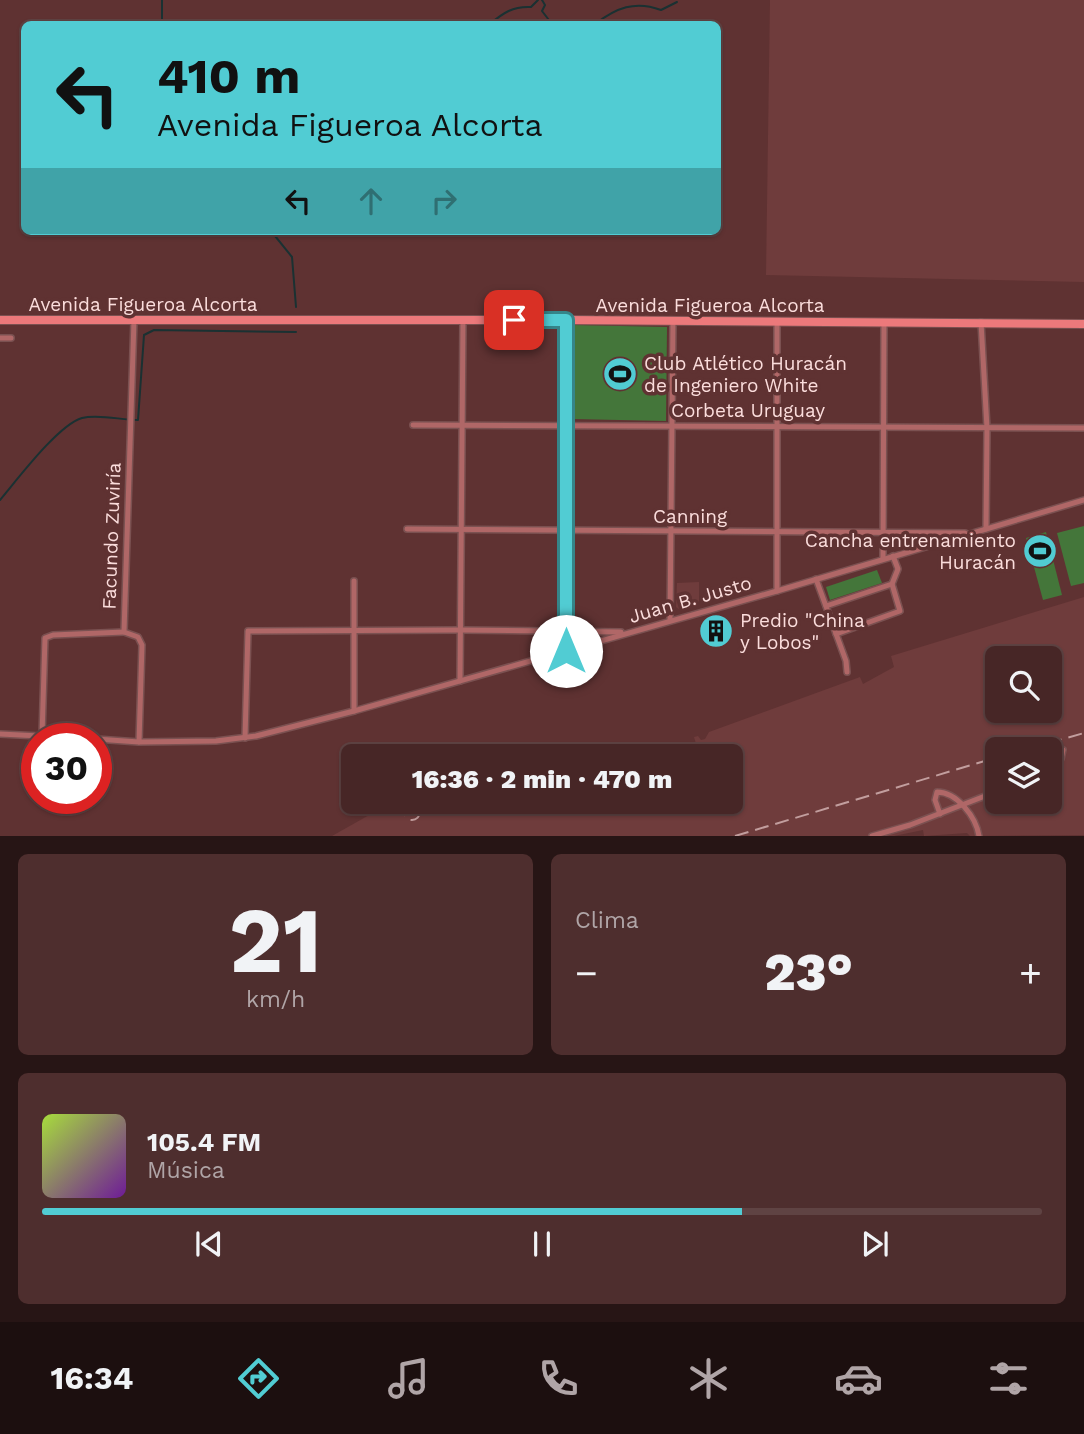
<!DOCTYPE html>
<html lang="es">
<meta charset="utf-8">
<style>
body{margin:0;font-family:"Work Sans",sans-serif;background:#4e2e2e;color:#f1f3f6;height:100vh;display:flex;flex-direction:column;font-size:26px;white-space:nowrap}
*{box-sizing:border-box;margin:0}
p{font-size:23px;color:#b0a5a7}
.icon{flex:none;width:38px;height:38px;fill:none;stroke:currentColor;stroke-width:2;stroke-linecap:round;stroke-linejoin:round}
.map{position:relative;height:836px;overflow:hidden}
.sheet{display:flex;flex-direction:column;gap:18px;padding:18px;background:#271515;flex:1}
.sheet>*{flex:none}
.banner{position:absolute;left:21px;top:21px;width:700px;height:214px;border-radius:10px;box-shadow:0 2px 5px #0004,0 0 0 2px #5f4343;background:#51ccd3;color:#111;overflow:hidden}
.controls{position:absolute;left:985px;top:646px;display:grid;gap:14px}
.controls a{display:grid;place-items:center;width:77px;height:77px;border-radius:10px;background:#472626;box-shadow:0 2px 5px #0004,0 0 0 2px #5f4343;font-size:35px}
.speed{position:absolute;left:21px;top:723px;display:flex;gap:14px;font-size:35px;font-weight:700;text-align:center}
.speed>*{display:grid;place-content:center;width:91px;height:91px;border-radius:50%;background:#472626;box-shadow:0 2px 5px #0004,0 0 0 2px #5f4343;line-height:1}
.speed .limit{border:10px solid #d22;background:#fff;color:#111}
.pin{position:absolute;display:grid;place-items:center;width:60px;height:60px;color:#fff;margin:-30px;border-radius:14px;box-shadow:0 4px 10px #0006}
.me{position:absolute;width:77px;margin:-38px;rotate:0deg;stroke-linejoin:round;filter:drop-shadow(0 0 5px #0008)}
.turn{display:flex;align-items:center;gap:24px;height:147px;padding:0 21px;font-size:32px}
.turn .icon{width:91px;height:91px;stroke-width:2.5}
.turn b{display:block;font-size:49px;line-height:60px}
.lanes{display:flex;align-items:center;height:66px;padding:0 21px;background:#0003;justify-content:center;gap:35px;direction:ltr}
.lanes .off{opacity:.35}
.big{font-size:52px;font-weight:800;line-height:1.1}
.sheet .widget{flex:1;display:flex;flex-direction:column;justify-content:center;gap:10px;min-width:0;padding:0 24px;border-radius:10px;background:#4e2e2e}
.sheet .dial{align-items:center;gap:0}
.dial b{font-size:91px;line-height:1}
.song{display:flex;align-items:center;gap:21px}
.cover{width:84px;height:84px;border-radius:10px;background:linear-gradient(135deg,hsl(80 70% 55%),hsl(280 70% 35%))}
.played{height:7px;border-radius:4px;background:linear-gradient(90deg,#51ccd3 70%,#5f4343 70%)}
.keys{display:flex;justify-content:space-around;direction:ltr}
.heat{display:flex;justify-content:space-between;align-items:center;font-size:38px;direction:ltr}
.sheet .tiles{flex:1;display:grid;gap:18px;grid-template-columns:1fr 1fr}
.widget:last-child{grid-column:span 2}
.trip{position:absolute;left:341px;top:744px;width:402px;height:70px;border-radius:10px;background:#472626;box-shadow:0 2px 5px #0004,0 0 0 2px #5f4343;font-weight:800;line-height:70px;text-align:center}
.menu{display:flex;height:112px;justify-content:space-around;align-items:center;background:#1c0f0f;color:#b0a5a7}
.menu .icon{width:49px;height:49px}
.menu .selected{color:#51ccd3}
.menu b{font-size:32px;color:#f1f3f6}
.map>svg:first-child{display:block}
.built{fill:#6f3c3c;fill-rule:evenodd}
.green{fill:#44763a}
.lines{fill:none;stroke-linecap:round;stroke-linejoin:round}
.stream{stroke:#1a3132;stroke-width:2}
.street-casing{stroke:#7b5151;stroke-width:8}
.secondary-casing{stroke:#7b5151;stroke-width:10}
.street{stroke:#b06767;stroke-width:5}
.secondary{stroke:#ec797b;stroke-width:8}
.rail{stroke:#c29e9e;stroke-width:2;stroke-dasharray:14 7;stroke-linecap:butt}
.route-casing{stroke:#358589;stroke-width:18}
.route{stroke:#51ccd3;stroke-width:12}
.labels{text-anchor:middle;stroke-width:7;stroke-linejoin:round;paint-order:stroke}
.street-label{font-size:19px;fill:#fbdddc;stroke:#5f3232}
.poi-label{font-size:19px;fill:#fbdddc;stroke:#5f3232;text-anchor:start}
</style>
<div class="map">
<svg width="1084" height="836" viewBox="0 0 1084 836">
<rect width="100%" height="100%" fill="#5f3232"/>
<g class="built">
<path d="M770 0H1084V282L766 275Z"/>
<path d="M699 582V605L680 610 676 607 677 583Z"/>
<path d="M1084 597V835L970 836 967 833 924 836 923 830 894 836H332L371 814 373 802H732V756H611L697 747 694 737 698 736 701 740 705 739 709 732 860 677 863 684 894 667 891 656ZM998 658H1050V710H998ZM998 749H1050V802H998Z"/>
</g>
<g class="green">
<path d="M574 325 667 327 666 421 572 419Z"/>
<path d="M1084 526V583L1071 586 1057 533Z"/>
<path d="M1046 532 1062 595 1043 600 1026 538Z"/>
<path d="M877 570 882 583 830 600 826 587Z"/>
</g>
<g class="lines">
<g class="stream">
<path d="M542 0 545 5 542 11 552 24"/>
<path d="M162 24V0"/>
<path d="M490 24C503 13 513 6 531 7L538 0"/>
<path d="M595 24C616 8 635 0 661 10L677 2"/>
<path d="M271 231 292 257 296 307"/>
<path d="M0 500C17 480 58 425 82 418 99 414 121 420 138 420L144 335 154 330 296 332"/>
</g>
<g class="street-casing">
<g id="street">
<path d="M134 320 124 632 138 637 142 645 139 742"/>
<path d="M566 320V651"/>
<path d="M777 321V591"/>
<path d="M981 322 987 428 986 529"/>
<path d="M0 338H11"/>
<path d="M413 425 1084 428"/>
<path d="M407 529 965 533"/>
<path d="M883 559 884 322"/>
<path d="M816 579 846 661 847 672"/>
<path d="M354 581V711"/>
<path d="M826 606 892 584"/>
<path d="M670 620 673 321"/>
<path d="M836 634 900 611 892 584 898 569 893 556"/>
<path d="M460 681 463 320"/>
<path d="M0 734 80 738"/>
<path d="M42 736 45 638 53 635 124 632"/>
<path d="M245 738 248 631 460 630 621 632"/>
<path d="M96 739 139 742 216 741 256 736 354 711 777 591 1084 500"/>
<path d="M1050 770 1061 759 1063 750"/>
<path d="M940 814 935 800 937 792C957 792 976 817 979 836"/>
<path d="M872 836 910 825 998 791"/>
</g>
</g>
<g class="secondary-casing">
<path id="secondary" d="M0 320H566L1084 324"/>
</g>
<use href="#street" class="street"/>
<use href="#secondary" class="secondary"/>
<g class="rail">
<path d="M1028 749 1084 733"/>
<circle cx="412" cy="812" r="8"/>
<path d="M735 836 998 757"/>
</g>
</g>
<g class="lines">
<g class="route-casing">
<path id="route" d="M514 320H566V651"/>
</g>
<use href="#route" class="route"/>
</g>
<defs>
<g id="stadium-disc" transform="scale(1.75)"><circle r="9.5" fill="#51ccd3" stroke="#5f3232"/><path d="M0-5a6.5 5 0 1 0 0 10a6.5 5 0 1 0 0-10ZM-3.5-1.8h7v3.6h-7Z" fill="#111"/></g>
<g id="building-disc" transform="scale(1.75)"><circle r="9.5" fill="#51ccd3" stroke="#5f3232"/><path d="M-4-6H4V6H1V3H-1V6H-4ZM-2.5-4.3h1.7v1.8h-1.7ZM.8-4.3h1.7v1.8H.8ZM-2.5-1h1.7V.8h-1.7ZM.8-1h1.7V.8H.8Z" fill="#111"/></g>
</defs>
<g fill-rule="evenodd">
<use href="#stadium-disc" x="620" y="374"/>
<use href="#stadium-disc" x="1040" y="551"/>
<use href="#building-disc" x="716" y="631"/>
</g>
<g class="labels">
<g class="street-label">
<text x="143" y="311">Avenida Figueroa Alcorta</text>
<text x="710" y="312">Avenida Figueroa Alcorta</text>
<text x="748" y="417">Corbeta Uruguay</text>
<text x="690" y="523">Canning</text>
<text transform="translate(111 536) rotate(-88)" y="7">Facundo Zuviría</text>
<text transform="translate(690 599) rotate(-16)" y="7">Juan B. Justo</text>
</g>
<g class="poi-label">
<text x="644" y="370">Club Atlético Huracán<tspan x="644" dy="22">de Ingeniero White</tspan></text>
<text x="1016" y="547" text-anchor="end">Cancha entrenamiento<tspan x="1016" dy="22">Huracán</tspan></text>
<text x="740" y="627">Predio "China<tspan x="740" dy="22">y Lobos"</tspan></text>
</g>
</g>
</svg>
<div class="controls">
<a><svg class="icon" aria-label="search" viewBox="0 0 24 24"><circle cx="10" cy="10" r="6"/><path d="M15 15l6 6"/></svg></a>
<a><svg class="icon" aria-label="layers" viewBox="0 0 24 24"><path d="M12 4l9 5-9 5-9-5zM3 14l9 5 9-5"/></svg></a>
</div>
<div class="speed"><div class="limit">30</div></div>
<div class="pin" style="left:514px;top:320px;background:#d93025"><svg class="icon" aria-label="arrive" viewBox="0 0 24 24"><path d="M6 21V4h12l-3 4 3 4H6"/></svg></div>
<svg class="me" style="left:566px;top:651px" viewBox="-20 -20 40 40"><circle r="19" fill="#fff"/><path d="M0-13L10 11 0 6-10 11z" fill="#51ccd3"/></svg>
<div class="trip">16:36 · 2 min · 470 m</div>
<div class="banner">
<div class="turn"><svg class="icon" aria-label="left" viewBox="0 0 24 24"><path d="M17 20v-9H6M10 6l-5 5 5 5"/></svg><div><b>410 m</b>Avenida Figueroa Alcorta</div></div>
<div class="lanes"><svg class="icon" aria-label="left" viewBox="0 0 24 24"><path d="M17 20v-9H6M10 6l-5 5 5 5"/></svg><svg class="icon off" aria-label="ahead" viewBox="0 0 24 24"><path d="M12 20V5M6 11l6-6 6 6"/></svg><svg class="icon off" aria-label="right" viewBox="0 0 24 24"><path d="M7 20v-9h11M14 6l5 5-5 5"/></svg></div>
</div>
</div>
<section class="sheet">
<div class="tiles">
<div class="widget dial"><b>21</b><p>km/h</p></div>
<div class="widget"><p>Clima</p>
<div class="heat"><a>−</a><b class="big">23°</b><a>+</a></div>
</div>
<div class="widget">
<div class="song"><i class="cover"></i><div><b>105.4 FM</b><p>Música</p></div></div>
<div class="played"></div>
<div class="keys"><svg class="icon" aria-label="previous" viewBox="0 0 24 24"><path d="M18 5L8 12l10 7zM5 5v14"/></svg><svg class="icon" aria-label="pause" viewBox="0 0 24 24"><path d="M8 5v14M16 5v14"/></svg><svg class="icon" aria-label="next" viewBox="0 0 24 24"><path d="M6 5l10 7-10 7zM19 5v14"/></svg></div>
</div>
</div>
</section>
<nav class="menu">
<b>16:34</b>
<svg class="icon selected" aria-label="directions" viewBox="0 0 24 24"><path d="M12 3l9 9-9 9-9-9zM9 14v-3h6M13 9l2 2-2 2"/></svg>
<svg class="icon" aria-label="music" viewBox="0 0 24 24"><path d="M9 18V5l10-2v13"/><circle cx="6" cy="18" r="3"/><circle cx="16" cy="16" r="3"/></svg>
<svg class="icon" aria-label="phone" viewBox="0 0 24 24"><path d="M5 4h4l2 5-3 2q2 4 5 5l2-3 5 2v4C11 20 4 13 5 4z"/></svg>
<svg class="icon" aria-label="climate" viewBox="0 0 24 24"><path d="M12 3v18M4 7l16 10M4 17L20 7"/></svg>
<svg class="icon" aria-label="car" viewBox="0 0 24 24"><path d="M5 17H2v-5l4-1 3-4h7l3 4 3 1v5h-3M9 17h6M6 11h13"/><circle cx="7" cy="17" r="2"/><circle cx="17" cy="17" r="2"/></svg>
<svg class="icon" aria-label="filters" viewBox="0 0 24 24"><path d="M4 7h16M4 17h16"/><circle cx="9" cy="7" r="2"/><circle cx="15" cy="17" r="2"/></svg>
</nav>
